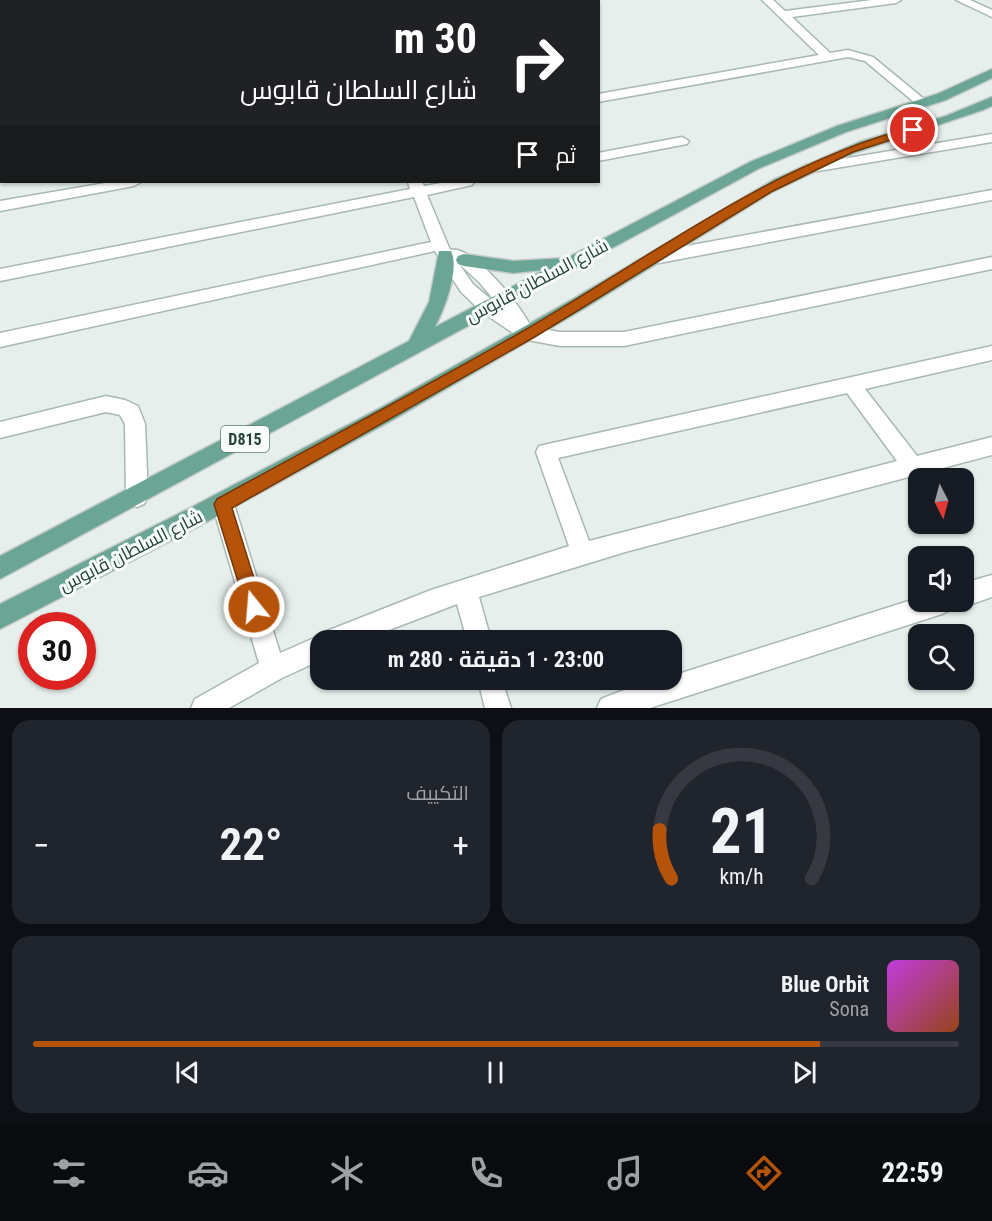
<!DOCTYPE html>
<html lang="ar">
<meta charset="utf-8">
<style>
body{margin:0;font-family:"Roboto Condensed",Cairo,sans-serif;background:#20242c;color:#f1f3f6;direction:rtl;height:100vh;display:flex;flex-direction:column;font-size:22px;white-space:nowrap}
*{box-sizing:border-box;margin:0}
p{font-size:20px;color:#9ea1a6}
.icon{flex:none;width:33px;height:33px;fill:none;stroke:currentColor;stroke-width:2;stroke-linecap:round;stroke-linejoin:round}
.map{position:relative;height:708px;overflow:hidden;direction:ltr}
.details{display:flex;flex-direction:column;gap:12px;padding:12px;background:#0d0f14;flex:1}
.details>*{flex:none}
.banner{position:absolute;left:0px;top:0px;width:600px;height:183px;box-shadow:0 2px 4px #0004;direction:rtl;background:#202124;color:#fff;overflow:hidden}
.needle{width:39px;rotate:174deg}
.tools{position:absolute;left:908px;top:468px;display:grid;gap:12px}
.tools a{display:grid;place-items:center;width:66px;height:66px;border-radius:12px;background:#171b24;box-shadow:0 2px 4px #0004;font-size:30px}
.speed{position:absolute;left:18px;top:612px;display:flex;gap:12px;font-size:30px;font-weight:700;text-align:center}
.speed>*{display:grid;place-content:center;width:78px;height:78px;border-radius:50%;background:#171b24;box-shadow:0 2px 4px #0004;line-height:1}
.speed .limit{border:9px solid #d22;background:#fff;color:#111}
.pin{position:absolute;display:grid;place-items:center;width:51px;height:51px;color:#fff;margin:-26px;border:3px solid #fff;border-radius:50%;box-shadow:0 2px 6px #0007}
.me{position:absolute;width:66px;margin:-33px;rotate:343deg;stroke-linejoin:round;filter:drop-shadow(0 0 4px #0008)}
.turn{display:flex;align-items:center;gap:21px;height:126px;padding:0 24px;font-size:27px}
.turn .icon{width:78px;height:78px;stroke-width:2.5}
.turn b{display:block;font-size:42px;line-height:51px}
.then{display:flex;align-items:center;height:57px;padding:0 24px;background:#0003;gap:12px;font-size:22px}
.big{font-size:45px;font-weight:700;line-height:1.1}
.details .tile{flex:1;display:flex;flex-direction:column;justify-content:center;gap:9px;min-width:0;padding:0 21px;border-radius:18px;background:#20242c}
.details .dial{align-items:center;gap:0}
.dial svg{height:156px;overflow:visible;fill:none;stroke:#363941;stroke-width:7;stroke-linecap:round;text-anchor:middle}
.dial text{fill:#f1f3f6;stroke:none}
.song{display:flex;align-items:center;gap:18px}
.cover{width:72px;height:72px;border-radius:9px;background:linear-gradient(135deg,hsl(290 70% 55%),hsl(20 70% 35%))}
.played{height:6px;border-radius:3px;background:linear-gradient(90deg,#b45309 85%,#363941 85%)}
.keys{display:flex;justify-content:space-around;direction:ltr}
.heat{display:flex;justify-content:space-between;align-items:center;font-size:33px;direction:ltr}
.details .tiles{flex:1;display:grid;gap:12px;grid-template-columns:1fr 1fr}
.tile:last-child{grid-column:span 2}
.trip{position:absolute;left:310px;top:630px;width:372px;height:60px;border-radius:18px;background:#171b24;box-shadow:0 2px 4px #0004;font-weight:700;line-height:60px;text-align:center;direction:rtl}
.menu{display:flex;height:96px;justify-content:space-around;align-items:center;background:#090b0e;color:#9ea1a6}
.menu .icon{width:42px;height:42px}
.menu .active{color:#b45309}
.menu b{font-size:27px;color:#f1f3f6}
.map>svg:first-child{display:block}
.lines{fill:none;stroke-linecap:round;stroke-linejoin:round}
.minor-casing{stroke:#a8b8b2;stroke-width:3}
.primary-casing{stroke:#c2cac8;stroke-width:3}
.minor{fill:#fff;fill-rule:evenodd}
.primary{fill:#6aa596;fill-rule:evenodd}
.route{fill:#b45309;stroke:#753606;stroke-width:1.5}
.labels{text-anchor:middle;stroke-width:6;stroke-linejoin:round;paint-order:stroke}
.shield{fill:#f7fbf9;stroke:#637a73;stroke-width:1.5}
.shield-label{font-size:16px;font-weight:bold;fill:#24423a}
.street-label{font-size:18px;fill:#24423a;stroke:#f7fbf9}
</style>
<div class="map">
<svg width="992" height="708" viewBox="0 0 992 708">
<rect width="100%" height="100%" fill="#e6efeb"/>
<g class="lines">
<g class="minor-casing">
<g id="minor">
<rect x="323" y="0" width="10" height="2"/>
<path d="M762 0H773L785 11 872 0H901L896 3 792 17 830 53 848 50 873 57 930 104 924 108 920 107 865 61 848 57 598 102V94L819 55Z"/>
<path d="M956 0H970L992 10V17Z"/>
<path d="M992 134V142L806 173 799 169 806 165Z"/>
<path d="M682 137 689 141 687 144 598 161V153Z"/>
<path d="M111 182H141L134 186 0 211V201Z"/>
<path d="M408 182H422L424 186 447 182H474L472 185 427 195 450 250C473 244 523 309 531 327L560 332H624L992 257V269L624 346H560L522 339 482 312 461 292 435 251 0 347V333L431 242 414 197 0 281V269L410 189ZM459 264 479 282 501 308 473 284Z"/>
<path d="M992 190V200L659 263 653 261 651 257 653 253 659 251Z"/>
<path d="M992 346V360L865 389 917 456 992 437V455L625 552 479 597 491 640H467L457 604 363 640H321V660L282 678 229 708H191L195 699 259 663 212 504 216 497 223 494 230 497 234 504 280 653 321 635 325 637 327 631 431 590 569 546 536 452 539 446ZM847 393 897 461 589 541 558 458Z"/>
<path d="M106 396 125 400 138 406 145 424 148 497 144 504 137 507 130 504 126 497 125 424 120 415 106 412 0 438V422Z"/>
<path d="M992 575V597L963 607 955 603 954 602H963V583Z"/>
<path d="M918 598V602H954L950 610 942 614 650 708H597L601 699C623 690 649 680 672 680V676Z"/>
<path d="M478 680H502L511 708H485Z"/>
</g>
</g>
<g class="primary-casing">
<g id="primary">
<path d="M992 69V78L946 100 846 132 760 168 0 579V556L409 341 429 302 439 251H451C460 269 444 310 435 327L544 270 513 273 464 266 458 264 456 260 458 256 464 254 513 261 567 258 750 162 837 126 937 94Z"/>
<path d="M992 97V106L983 110 854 153 772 192 585 308 396 418 203 524 0 629V604L188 509 382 407 573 299 775 179 859 142 946 116Z"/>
</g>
</g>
<use href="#minor" class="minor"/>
<use href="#primary" class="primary"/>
</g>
<path class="route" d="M913 127 916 128V132L853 152 771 192 533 338 232 508 263 607 260 614 254 616 248 614 214 504 217 499C319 443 422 389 523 331 650 258 770 164 913 127Z"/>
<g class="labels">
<rect class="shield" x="221" y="426" width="48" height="26" rx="4.5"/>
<g class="shield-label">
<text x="245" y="445">D815</text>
</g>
<g class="street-label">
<text transform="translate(537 281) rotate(-28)" y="6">شارع السلطان قابوس</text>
<text transform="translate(131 551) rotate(-27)" y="6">شارع السلطان قابوس</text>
</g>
</g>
</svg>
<div class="tools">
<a><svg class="needle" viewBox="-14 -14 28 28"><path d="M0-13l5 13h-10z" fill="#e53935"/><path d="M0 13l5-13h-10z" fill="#9ea1a6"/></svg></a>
<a><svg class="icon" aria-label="sound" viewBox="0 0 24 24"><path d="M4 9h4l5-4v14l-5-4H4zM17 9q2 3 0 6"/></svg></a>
<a><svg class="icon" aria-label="search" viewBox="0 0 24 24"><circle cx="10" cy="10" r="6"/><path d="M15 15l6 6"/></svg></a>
</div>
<div class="speed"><div class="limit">30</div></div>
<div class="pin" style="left:913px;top:130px;background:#d93025"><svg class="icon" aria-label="arrive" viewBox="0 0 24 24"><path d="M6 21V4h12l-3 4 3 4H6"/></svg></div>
<svg class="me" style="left:254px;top:607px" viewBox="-20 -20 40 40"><circle r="17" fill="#b45309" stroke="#fff" stroke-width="3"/><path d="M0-11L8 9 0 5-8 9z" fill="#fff"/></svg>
<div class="trip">23:00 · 1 دقيقة · 280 m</div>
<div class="banner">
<div class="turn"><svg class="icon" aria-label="right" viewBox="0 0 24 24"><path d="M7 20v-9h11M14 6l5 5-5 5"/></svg><div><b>30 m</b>شارع السلطان قابوس</div></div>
<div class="then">ثم<svg class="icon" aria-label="arrive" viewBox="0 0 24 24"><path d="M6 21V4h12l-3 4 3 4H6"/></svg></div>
</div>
</div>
<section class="details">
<div class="tiles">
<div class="tile dial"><svg viewBox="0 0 100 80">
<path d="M14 69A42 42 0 1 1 86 69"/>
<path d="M14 69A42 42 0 0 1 8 44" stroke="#b45309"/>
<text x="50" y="56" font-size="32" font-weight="700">21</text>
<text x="50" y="72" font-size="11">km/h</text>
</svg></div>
<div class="tile"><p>التكييف</p>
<div class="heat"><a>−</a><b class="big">22°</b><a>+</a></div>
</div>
<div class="tile">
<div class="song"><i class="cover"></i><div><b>Blue Orbit</b><p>Sona</p></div></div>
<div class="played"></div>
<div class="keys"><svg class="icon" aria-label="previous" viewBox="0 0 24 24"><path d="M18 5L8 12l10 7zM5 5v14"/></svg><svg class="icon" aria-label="pause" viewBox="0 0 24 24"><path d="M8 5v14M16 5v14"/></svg><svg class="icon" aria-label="next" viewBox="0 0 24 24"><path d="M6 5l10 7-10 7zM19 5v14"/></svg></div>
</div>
</div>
</section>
<nav class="menu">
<b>22:59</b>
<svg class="icon active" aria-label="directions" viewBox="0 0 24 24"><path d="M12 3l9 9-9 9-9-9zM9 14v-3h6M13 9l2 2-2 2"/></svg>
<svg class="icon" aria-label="music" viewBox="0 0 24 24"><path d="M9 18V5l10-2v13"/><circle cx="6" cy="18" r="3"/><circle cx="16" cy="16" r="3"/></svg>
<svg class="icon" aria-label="phone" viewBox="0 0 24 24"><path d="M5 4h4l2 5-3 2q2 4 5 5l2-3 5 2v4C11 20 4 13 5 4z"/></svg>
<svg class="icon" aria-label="climate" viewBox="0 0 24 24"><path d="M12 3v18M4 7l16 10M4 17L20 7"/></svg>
<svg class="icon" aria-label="car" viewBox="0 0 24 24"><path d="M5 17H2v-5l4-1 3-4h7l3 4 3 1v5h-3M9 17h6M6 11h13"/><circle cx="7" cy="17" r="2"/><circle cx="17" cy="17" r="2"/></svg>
<svg class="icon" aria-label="filters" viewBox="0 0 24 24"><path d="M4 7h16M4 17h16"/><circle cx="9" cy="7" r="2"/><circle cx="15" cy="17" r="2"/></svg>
</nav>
